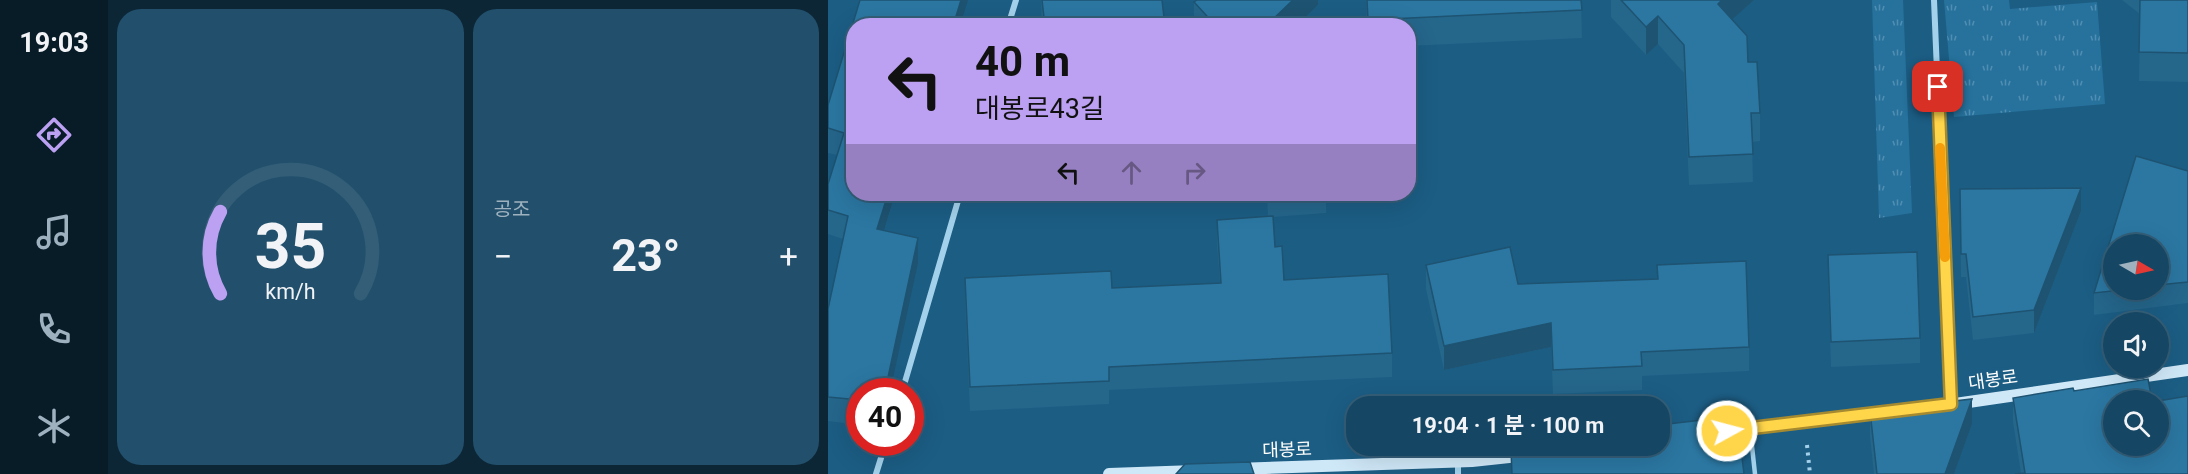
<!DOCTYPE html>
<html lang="ko">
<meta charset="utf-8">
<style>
body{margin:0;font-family:Roboto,"Noto Sans KR",sans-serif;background:#22506c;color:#f1f3f6;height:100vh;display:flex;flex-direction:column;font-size:22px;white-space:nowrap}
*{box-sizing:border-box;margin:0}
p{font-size:20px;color:#9db1be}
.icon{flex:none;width:33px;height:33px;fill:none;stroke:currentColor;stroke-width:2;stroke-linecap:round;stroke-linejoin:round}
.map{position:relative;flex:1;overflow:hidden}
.panel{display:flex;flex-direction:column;gap:9px;padding:9px;background:#0c2636;width:720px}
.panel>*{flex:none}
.guide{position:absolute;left:18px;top:18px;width:570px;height:183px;border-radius:24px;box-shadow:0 6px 24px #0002,0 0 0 2px #345e78;background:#bca0f2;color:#111;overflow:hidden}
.needle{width:39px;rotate:99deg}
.buttons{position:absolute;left:1275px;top:234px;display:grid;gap:12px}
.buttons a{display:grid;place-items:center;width:66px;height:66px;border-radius:50%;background:#154663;box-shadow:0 6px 24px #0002,0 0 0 2px #345e78;font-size:30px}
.speed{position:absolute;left:18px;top:378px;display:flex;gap:12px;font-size:30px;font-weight:700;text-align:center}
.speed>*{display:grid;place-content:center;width:78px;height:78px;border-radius:50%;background:#154663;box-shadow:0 6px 24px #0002,0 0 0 2px #345e78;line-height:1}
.speed .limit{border:9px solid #d22;background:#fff;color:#111}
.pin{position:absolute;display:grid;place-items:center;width:51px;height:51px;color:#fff;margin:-26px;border-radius:12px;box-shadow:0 3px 9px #0006}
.me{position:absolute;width:66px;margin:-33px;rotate:83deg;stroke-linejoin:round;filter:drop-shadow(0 0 4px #0008)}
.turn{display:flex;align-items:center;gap:21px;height:126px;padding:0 30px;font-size:27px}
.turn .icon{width:78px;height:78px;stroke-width:2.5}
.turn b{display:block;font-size:42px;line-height:51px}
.lanes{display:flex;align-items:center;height:57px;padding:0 30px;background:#0003;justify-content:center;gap:30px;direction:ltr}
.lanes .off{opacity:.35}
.big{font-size:45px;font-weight:700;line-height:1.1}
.panel .card{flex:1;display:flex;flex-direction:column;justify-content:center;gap:9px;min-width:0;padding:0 21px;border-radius:24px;background:#22506c}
.panel .dial{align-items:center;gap:0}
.dial svg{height:156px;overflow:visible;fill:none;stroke:#345e78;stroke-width:7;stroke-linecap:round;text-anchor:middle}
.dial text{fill:#f1f3f6;stroke:none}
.heat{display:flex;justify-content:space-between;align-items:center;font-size:33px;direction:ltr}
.panel .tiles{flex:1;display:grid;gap:9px;grid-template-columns:repeat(2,1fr)}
.trip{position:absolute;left:518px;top:396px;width:324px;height:60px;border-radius:24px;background:#154663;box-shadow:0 6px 24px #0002,0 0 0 2px #345e78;font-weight:700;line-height:60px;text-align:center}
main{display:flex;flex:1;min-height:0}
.dock{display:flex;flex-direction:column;width:108px;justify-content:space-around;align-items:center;background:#081c28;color:#9db1be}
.dock .icon{width:42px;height:42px}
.dock .on{color:#bca0f2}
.dock b{font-size:27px;color:#f1f3f6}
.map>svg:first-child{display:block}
.grass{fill:url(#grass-tufts)}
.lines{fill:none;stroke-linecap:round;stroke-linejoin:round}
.path{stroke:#a3d1eb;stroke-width:4;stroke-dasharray:3 4.5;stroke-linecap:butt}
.lane{stroke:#a3d1eb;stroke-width:4.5}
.street{stroke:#a3d1eb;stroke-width:6}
.secondary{stroke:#cfe8f8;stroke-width:12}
.wall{fill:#25668b;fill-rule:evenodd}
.shaded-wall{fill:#1e5371}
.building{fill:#2b77a2;stroke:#1e5371;stroke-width:1.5}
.route-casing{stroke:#a68a30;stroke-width:15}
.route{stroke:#ffd54a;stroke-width:10}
.slow{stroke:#f59e0b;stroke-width:10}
.labels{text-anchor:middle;stroke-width:6;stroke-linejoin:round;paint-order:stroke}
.street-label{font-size:18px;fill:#fff;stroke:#1c5d84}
</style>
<main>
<nav class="dock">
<b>19:03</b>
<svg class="icon on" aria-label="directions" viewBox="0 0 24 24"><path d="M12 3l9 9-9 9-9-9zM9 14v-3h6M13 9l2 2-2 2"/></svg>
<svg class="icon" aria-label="music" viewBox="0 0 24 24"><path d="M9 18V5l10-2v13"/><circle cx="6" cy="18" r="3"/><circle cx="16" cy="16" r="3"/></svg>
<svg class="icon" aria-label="phone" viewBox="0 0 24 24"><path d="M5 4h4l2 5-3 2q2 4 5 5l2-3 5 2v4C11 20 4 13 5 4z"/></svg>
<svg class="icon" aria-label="climate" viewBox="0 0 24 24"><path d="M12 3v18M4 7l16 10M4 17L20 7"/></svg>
</nav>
<section class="panel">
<div class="tiles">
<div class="card dial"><svg viewBox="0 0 100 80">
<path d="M14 69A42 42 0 1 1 86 69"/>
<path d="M14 69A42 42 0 0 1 14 27" stroke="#bca0f2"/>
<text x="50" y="56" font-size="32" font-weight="700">35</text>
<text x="50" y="72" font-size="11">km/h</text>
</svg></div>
<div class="card"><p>공조</p>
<div class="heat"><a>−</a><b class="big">23°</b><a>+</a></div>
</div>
</div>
</section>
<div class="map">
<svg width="1360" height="474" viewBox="0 0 1360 474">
<defs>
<pattern id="grass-tufts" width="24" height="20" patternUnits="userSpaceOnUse" patternTransform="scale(1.5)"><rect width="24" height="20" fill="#26729d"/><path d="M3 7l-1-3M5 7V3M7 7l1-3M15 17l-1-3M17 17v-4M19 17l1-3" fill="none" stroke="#518eb1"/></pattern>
</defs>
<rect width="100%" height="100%" fill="#1c5d84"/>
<g class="grass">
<path d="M1044 0H1075L1084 213 1051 218Z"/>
<path d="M1116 0H1181L1182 9 1269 2 1277 104 1126 117Z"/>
</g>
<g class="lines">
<path class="path" d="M979 445 982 474"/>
<path class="lane" d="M922 428 927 474"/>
<g class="street">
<path d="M1106 0 1123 404"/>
<path d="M180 26 188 0"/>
<path d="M74 392 132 194"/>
<path d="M48 474 58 442"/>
<path d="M630 474V462"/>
</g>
<g class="secondary">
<path d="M1127 404 1360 370"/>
<path d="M895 431 1056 412"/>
<path d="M723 452 776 446"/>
<path d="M408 469 644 461 699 455"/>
<path d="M281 474 367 471"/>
</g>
</g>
<g class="wall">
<path d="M32 0 26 194H67L56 231 90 263 32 392V425L0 421V309L15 239 0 234V184L9 155 0 153V105Z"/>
<path d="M213 0H334L337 26H214Z"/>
<path d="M490 0V5L468 26H366V2Z"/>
<path d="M538 0H753L754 38 580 46V26H539Z"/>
<path d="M783 0H926L904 19 920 62 932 113V141L924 142 925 182 861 185 856 73 830 44 818 55 783 17Z"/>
<path d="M1294 0H1360V82L1311 81 1312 14Z"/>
<path d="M1360 171V303L1266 315V293ZM1330 244V290H1286Z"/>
<path d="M1132 189 1253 211 1206 333 1145 340 1138 277H1133Z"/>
<path d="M439 194H498V213L445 217 447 247 456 280 564 353V377L281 390V404L142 411 137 302V278L284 288 392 283 389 244V220L440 216Z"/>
<path d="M1000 255 1092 338V363L1003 367 1000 280Z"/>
<path d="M598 265 690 284 829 279V265L921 347V371L814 376V390L725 394 723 347 616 370 598 289Z"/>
<path d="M1246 391 1286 446 1360 474 1193 473 1185 422V398Z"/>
<path d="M1042 411 1144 424 1126 474H1046L1042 436Z"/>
</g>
<g class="shaded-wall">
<path d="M133 0H140L132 26H125Z"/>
<path d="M465 0H490V5L468 26H438Z"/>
<path d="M894 0H926L890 32V4Z"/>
<path d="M830 16V44L818 55V27Z"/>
<path d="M1253 188V211L1206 333V310Z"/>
<path d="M60 194H67L49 254V229Z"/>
<path d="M90 238V263L62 392H55Z"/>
<path d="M723 323V347L616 370V346Z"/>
<path d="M1144 399V424L1126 474H1117Z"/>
</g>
<g class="building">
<path d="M32 0H133L125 26H26V194H60L49 229 90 238 59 382 55 392H32V400L0 397V309L20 216 0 210V184L16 133 0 128V105Z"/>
<path d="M214 0H334L337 26H217Z"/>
<path d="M369 0H465L438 26H402L400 23 397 26H388L366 2Z"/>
<path d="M539 0H753L754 10 540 20Z"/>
<path d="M793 0H894L890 4 919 36 920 62H929L932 113H923L925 154 861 157 856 45 830 16 818 27Z"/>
<path d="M1312 0H1360V53L1311 52Z"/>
<path d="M1308 156 1360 171V282L1330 285V244H1286V290H1293L1266 293Z"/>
<path d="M1253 188 1206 310 1145 317 1138 254H1133L1132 189Z"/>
<path d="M445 216 447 247 454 246 456 280 560 274 564 353 281 367V381L142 387 137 278 283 271 284 288 393 283 389 220Z"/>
<path d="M682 247 690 284 830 279 829 265 918 261 921 347 813 352 814 366 725 370 723 323 616 346 598 265Z"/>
<path d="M1089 252 1092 338 1003 342 1000 255Z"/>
<path d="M1320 379 1324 400H1286V446H1330V401L1360 396V474H1187L1197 473 1185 398 1245 388 1246 391Z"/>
<path d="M1144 399 1117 474H1049L1042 411Z"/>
<path d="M909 416 916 474H684L683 450H753V446H831V425Z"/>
<path d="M422 462 426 474H348L357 464Z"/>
</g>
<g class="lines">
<g class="route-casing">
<path id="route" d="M899 431 1123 404 1110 87"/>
</g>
<use href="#route" class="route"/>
<path class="slow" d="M1112 148 1117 257"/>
</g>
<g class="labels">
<g class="street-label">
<text transform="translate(1165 380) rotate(-8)" y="6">대봉로</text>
<text transform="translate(459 450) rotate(-2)" y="6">대봉로</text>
</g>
</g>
</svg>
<div class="buttons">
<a><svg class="needle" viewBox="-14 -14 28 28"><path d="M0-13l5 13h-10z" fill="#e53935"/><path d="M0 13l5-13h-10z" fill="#9db1be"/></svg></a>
<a><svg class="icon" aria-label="sound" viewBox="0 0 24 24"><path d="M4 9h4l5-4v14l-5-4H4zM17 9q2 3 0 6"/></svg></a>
<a><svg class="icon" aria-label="search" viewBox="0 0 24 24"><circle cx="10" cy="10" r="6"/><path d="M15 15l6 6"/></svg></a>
</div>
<div class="speed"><div class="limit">40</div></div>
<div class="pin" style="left:1110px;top:87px;background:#d93025"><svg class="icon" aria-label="arrive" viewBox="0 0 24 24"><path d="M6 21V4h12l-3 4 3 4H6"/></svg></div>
<svg class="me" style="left:899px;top:431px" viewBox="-20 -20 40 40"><circle r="17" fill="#ffd54a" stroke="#fff" stroke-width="3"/><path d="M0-11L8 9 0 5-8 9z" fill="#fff"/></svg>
<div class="trip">19:04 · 1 분 · 100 m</div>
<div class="guide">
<div class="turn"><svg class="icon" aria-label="left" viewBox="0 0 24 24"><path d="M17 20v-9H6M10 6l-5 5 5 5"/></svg><div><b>40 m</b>대봉로43길</div></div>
<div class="lanes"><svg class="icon" aria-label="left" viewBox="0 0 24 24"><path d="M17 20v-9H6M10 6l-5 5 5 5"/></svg><svg class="icon off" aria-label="ahead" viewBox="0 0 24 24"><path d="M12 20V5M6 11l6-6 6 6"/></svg><svg class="icon off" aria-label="right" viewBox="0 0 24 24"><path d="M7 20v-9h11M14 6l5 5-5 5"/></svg></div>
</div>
</div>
</main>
